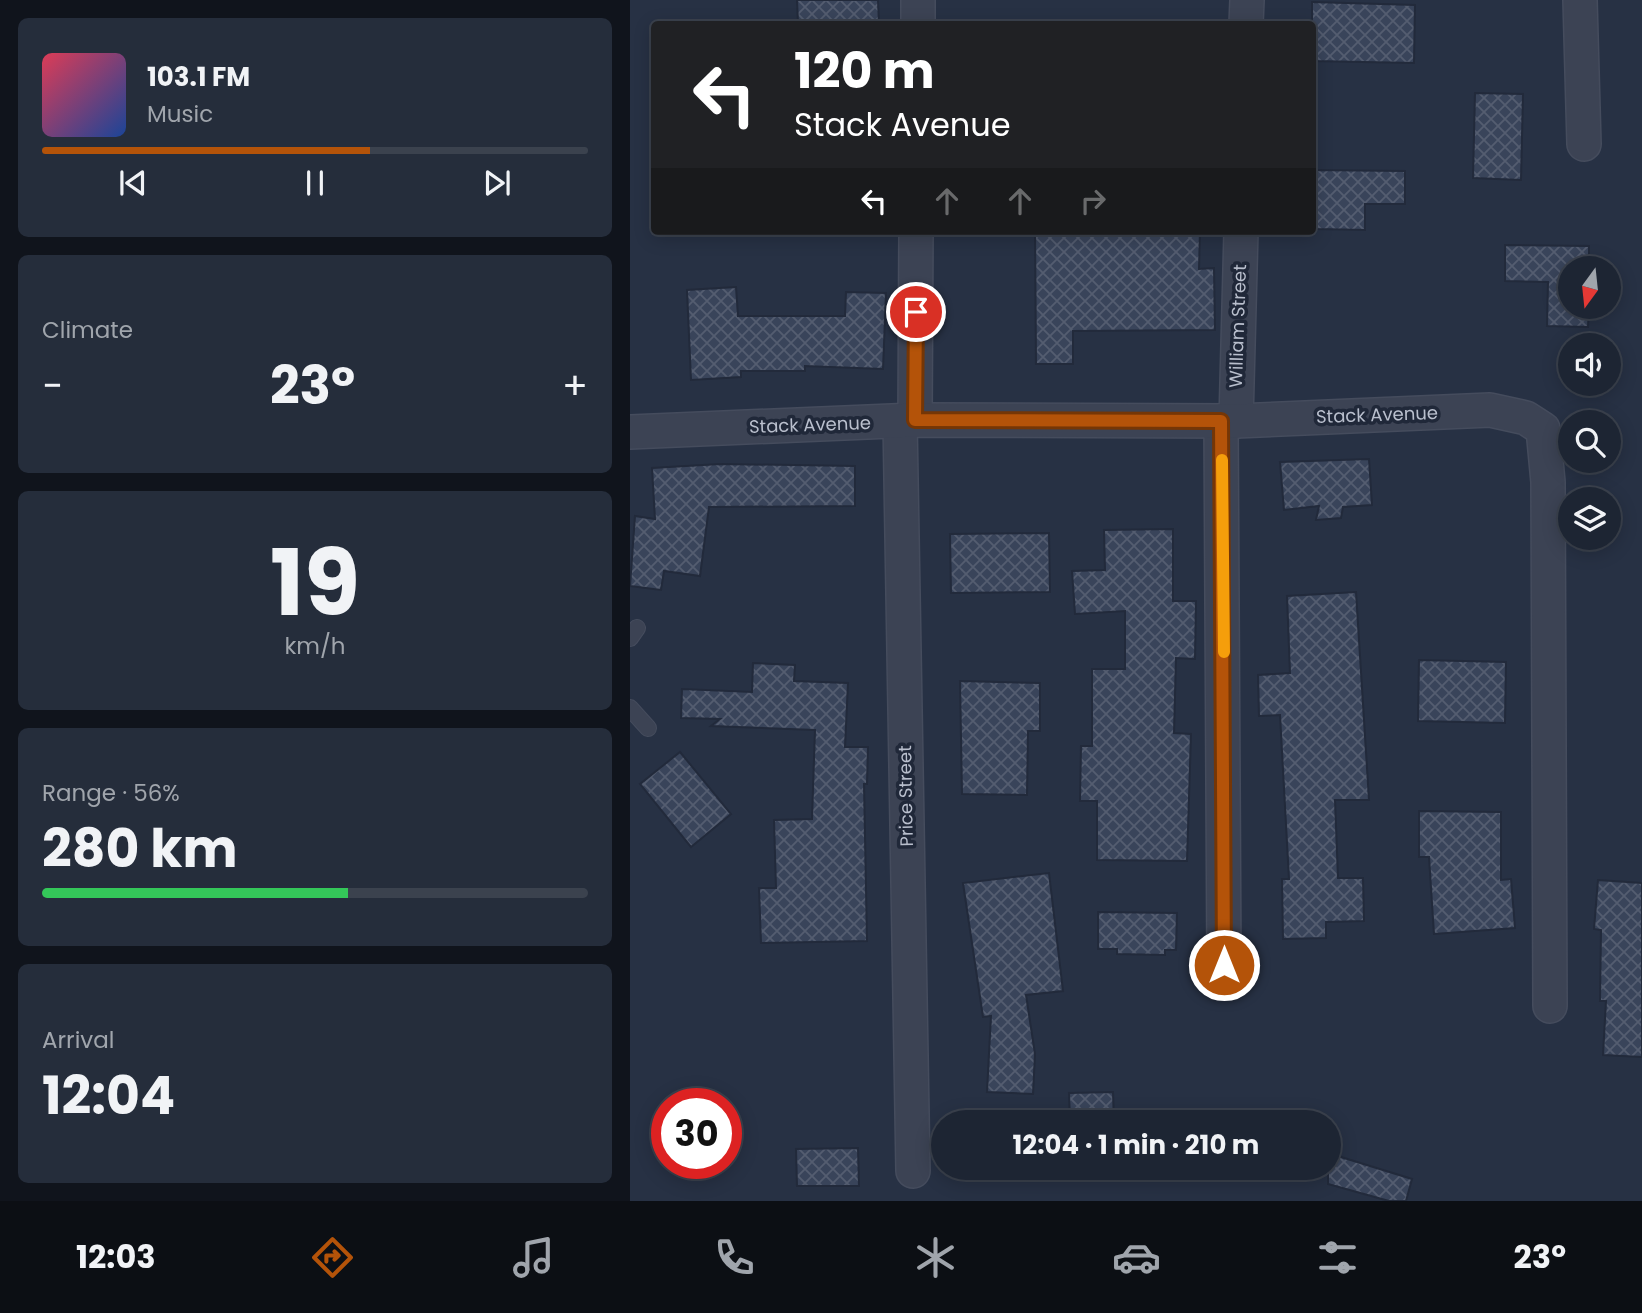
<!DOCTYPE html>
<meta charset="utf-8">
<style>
body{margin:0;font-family:Poppins,sans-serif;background:#252d3b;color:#f1f3f6;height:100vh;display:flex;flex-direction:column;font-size:26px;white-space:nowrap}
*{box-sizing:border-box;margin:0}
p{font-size:23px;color:#a0a5ac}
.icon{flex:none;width:38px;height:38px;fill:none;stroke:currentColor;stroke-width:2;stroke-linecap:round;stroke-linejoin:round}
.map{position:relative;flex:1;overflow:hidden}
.sheet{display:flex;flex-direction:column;gap:18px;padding:18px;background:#10141c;width:630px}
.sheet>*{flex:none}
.banner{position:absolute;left:21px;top:21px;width:665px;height:214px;border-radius:7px;box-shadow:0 4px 18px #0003,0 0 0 2px #3b424e;background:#202124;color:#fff;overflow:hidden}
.needle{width:46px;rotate:195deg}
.fabs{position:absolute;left:928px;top:256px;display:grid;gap:14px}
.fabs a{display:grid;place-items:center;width:63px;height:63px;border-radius:50%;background:#1d2533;box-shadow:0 4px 18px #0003,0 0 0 2px #3b424e;font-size:35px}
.speed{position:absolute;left:21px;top:1088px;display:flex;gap:14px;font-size:35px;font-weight:700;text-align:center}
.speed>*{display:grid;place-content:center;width:91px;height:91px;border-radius:50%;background:#1d2533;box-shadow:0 4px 18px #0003,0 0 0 2px #3b424e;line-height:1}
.speed .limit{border:10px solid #d22;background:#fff;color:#111}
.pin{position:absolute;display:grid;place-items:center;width:60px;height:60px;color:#fff;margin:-30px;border:4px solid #fff;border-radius:50%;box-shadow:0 2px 7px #0007}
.me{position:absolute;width:77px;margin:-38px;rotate:0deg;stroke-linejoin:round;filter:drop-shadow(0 0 5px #0008)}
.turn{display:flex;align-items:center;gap:24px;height:147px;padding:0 28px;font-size:32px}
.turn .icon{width:91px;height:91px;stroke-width:2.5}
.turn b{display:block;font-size:49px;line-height:60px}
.lanes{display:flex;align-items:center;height:66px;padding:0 28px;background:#0003;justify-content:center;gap:35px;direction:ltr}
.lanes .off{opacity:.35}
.big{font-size:52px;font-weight:700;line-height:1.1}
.sheet .card{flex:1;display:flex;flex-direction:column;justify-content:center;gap:10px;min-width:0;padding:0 24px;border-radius:10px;background:#252d3b}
.sheet .dial{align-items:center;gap:0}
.dial b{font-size:91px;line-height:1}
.song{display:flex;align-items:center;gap:21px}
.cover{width:84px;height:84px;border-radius:10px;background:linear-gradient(135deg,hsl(350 70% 55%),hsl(220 70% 35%))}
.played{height:7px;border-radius:4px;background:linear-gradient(90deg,#b45309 60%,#3b424e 60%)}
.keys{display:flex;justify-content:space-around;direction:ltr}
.heat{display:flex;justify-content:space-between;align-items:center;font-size:38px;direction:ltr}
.charge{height:10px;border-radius:5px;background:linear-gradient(90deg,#34c759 56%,#3b424e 0)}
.trip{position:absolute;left:301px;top:1110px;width:410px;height:70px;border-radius:35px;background:#1d2533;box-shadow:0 4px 18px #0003,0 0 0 2px #3b424e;font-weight:700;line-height:70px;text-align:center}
.tabs{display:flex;height:112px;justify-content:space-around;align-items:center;background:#0c0f14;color:#a0a5ac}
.tabs .icon{width:49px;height:49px}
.tabs .on{color:#b45309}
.tabs b{font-size:32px;color:#f1f3f6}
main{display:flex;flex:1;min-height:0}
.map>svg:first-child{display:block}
.building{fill:url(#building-cross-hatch);stroke:#222a3b;stroke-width:2}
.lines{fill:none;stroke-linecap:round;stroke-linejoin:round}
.lane-casing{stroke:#454c5d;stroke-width:18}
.street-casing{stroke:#454c5d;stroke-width:36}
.lane{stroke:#3c4354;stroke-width:16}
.street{stroke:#3c4354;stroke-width:33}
.route-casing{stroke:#753606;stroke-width:18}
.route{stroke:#b45309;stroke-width:12}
.slow{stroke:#f59e0b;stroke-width:12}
.labels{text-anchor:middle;stroke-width:7;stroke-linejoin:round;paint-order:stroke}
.street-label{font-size:18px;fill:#b9bfcd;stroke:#202839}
</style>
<main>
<section class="sheet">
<div class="card">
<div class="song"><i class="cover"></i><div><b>103.1 FM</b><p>Music</p></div></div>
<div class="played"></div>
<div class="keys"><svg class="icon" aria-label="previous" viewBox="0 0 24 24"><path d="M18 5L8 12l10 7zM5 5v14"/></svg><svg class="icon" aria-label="pause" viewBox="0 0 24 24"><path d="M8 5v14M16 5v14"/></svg><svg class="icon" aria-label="next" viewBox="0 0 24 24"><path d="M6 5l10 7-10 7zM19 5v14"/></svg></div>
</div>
<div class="card"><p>Climate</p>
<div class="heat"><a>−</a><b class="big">23°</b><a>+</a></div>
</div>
<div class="card dial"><b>19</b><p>km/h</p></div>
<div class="card"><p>Range · 56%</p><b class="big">280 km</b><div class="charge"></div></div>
<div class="card"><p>Arrival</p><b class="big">12:04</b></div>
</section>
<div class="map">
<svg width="1012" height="1201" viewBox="0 0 1012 1201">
<defs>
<pattern id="building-cross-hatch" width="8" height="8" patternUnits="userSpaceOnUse" patternTransform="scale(1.75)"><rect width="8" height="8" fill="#39445a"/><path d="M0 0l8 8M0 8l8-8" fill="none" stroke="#545d70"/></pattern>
</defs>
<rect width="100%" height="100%" fill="#273144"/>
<g class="building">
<path d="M167 0H248L249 24H168Z"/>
<path d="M682 2 785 5 784 63 682 61Z"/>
<path d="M845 93 893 94 891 180 843 178Z"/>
<path d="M682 170 775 171V204H735V230L687 229Z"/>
<path d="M405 231H570L569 269 584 268 585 330 443 331V364H406Z"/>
<path d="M875 245 959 246V268H940V306H959L958 327 917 326 918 282 875 281Z"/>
<path d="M106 287 108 316H215L216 292 256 293 253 369 175 366V371H111V377L61 380 57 290Z"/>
<path d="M739 459 742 505 713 507 711 518 686 520 689 506 654 510 650 462Z"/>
<path d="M90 464 225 466V506L79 507 70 576 34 571 31 590 0 586 5 516 25 519 22 468Z"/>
<path d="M543 529V601H566L565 659 546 658 544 733 561 734 557 861 467 860V801H450L451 746H462V669H495V611L445 614 442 571 475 570 474 530Z"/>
<path d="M419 533 420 592 321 593 320 534Z"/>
<path d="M726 592 739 800H705L708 878H733L734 921 696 922V938L653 939 652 879H659L650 715 629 716 628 675 660 673 657 596Z"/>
<path d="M789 660 876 662 875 723 788 721Z"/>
<path d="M123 663 165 665 164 681 218 683 215 747H238L237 784H234L237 941 131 943 129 888H146L144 820 182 819 185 730 81 726 90 719 51 718 52 689 122 692Z"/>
<path d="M330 681 410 683V731H398L397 795 332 794Z"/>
<path d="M50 752 101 814 61 847 10 784Z"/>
<path d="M789 811 871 812V880L881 879 885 928 804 934 799 857H789Z"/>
<path d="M419 873 433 991 396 995 405 1054 403 1094 357 1092 361 1016 353 1017 333 883Z"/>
<path d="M968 880 1012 883V1057L973 1055 976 1001H970L971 930 964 929Z"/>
<path d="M468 912 547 913 546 950H535V955L487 954V949H468Z"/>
<path d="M483 1092 484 1122H440L439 1093Z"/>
<path d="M228 1148 229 1186H167L166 1149Z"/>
<path d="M698 1153 782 1179 776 1201H759L698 1184Z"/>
</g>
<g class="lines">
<g class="lane-casing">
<g id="lane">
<path d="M0 638 7 628"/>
<path d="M0 708 18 728"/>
</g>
</g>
<g class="street-casing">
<g id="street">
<path d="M950 0 954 144"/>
<path d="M288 24V0"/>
<path d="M616 24 617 0"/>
<path d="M285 420 286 231"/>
<path d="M270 421 283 1171"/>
<path d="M591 421 594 965"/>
<path d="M606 421 611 231"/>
<path d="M0 432 285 420 606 421 860 410 896 418 913 429 918 482 920 1006"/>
</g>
</g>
<use href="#lane" class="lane"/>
<use href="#street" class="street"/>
</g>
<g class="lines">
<g class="route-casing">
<path id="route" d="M286 312 285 420 591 421 594 965"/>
</g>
<use href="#route" class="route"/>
<path class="slow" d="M592 460 594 652"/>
</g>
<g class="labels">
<g class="street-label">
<text transform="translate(608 326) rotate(-88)" y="6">William Street</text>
<text transform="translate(747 415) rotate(-2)" y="6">Stack Avenue</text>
<text transform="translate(180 425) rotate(-2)" y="6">Stack Avenue</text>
<text transform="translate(276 796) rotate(-91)" y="6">Price Street</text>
</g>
</g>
</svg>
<div class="fabs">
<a><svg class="needle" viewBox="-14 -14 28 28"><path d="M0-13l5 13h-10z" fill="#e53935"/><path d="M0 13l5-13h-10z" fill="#a0a5ac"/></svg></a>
<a><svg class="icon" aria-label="sound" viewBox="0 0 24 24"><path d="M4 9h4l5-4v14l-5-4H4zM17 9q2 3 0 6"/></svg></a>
<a><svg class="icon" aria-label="search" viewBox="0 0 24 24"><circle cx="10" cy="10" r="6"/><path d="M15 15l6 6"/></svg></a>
<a><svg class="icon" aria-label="layers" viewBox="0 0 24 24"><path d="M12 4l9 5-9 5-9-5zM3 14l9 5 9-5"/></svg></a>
</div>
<div class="speed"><div class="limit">30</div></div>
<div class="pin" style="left:286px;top:312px;background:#d93025"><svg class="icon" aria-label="arrive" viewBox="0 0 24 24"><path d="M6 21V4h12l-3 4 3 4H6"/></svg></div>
<svg class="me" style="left:594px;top:965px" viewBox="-20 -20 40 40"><circle r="17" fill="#b45309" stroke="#fff" stroke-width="3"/><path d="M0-11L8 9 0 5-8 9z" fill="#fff"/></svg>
<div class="trip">12:04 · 1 min · 210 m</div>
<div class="banner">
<div class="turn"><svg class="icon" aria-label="left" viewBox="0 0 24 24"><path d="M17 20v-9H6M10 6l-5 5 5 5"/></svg><div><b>120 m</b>Stack Avenue</div></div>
<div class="lanes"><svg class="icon" aria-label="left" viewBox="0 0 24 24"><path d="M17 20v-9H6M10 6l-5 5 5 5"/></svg><svg class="icon off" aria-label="ahead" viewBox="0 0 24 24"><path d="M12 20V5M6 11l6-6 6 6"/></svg><svg class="icon off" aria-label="ahead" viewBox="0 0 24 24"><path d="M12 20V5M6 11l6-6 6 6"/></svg><svg class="icon off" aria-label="right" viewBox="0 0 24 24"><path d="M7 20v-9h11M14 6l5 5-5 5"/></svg></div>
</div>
</div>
</main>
<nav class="tabs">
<b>12:03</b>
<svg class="icon on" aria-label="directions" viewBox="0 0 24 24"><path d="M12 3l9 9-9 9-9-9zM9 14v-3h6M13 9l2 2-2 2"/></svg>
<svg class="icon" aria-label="music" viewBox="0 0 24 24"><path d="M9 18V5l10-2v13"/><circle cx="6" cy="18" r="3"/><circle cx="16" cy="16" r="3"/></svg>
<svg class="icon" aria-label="phone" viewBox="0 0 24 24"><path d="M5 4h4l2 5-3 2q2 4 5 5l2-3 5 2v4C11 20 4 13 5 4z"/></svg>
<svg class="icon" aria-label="climate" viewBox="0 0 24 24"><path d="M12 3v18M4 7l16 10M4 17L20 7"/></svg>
<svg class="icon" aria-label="car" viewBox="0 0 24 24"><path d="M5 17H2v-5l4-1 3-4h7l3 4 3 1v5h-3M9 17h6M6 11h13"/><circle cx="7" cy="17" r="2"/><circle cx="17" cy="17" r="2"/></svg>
<svg class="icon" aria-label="filters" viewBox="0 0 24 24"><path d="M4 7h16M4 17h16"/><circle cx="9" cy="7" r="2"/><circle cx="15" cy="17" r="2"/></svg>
<b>23°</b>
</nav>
